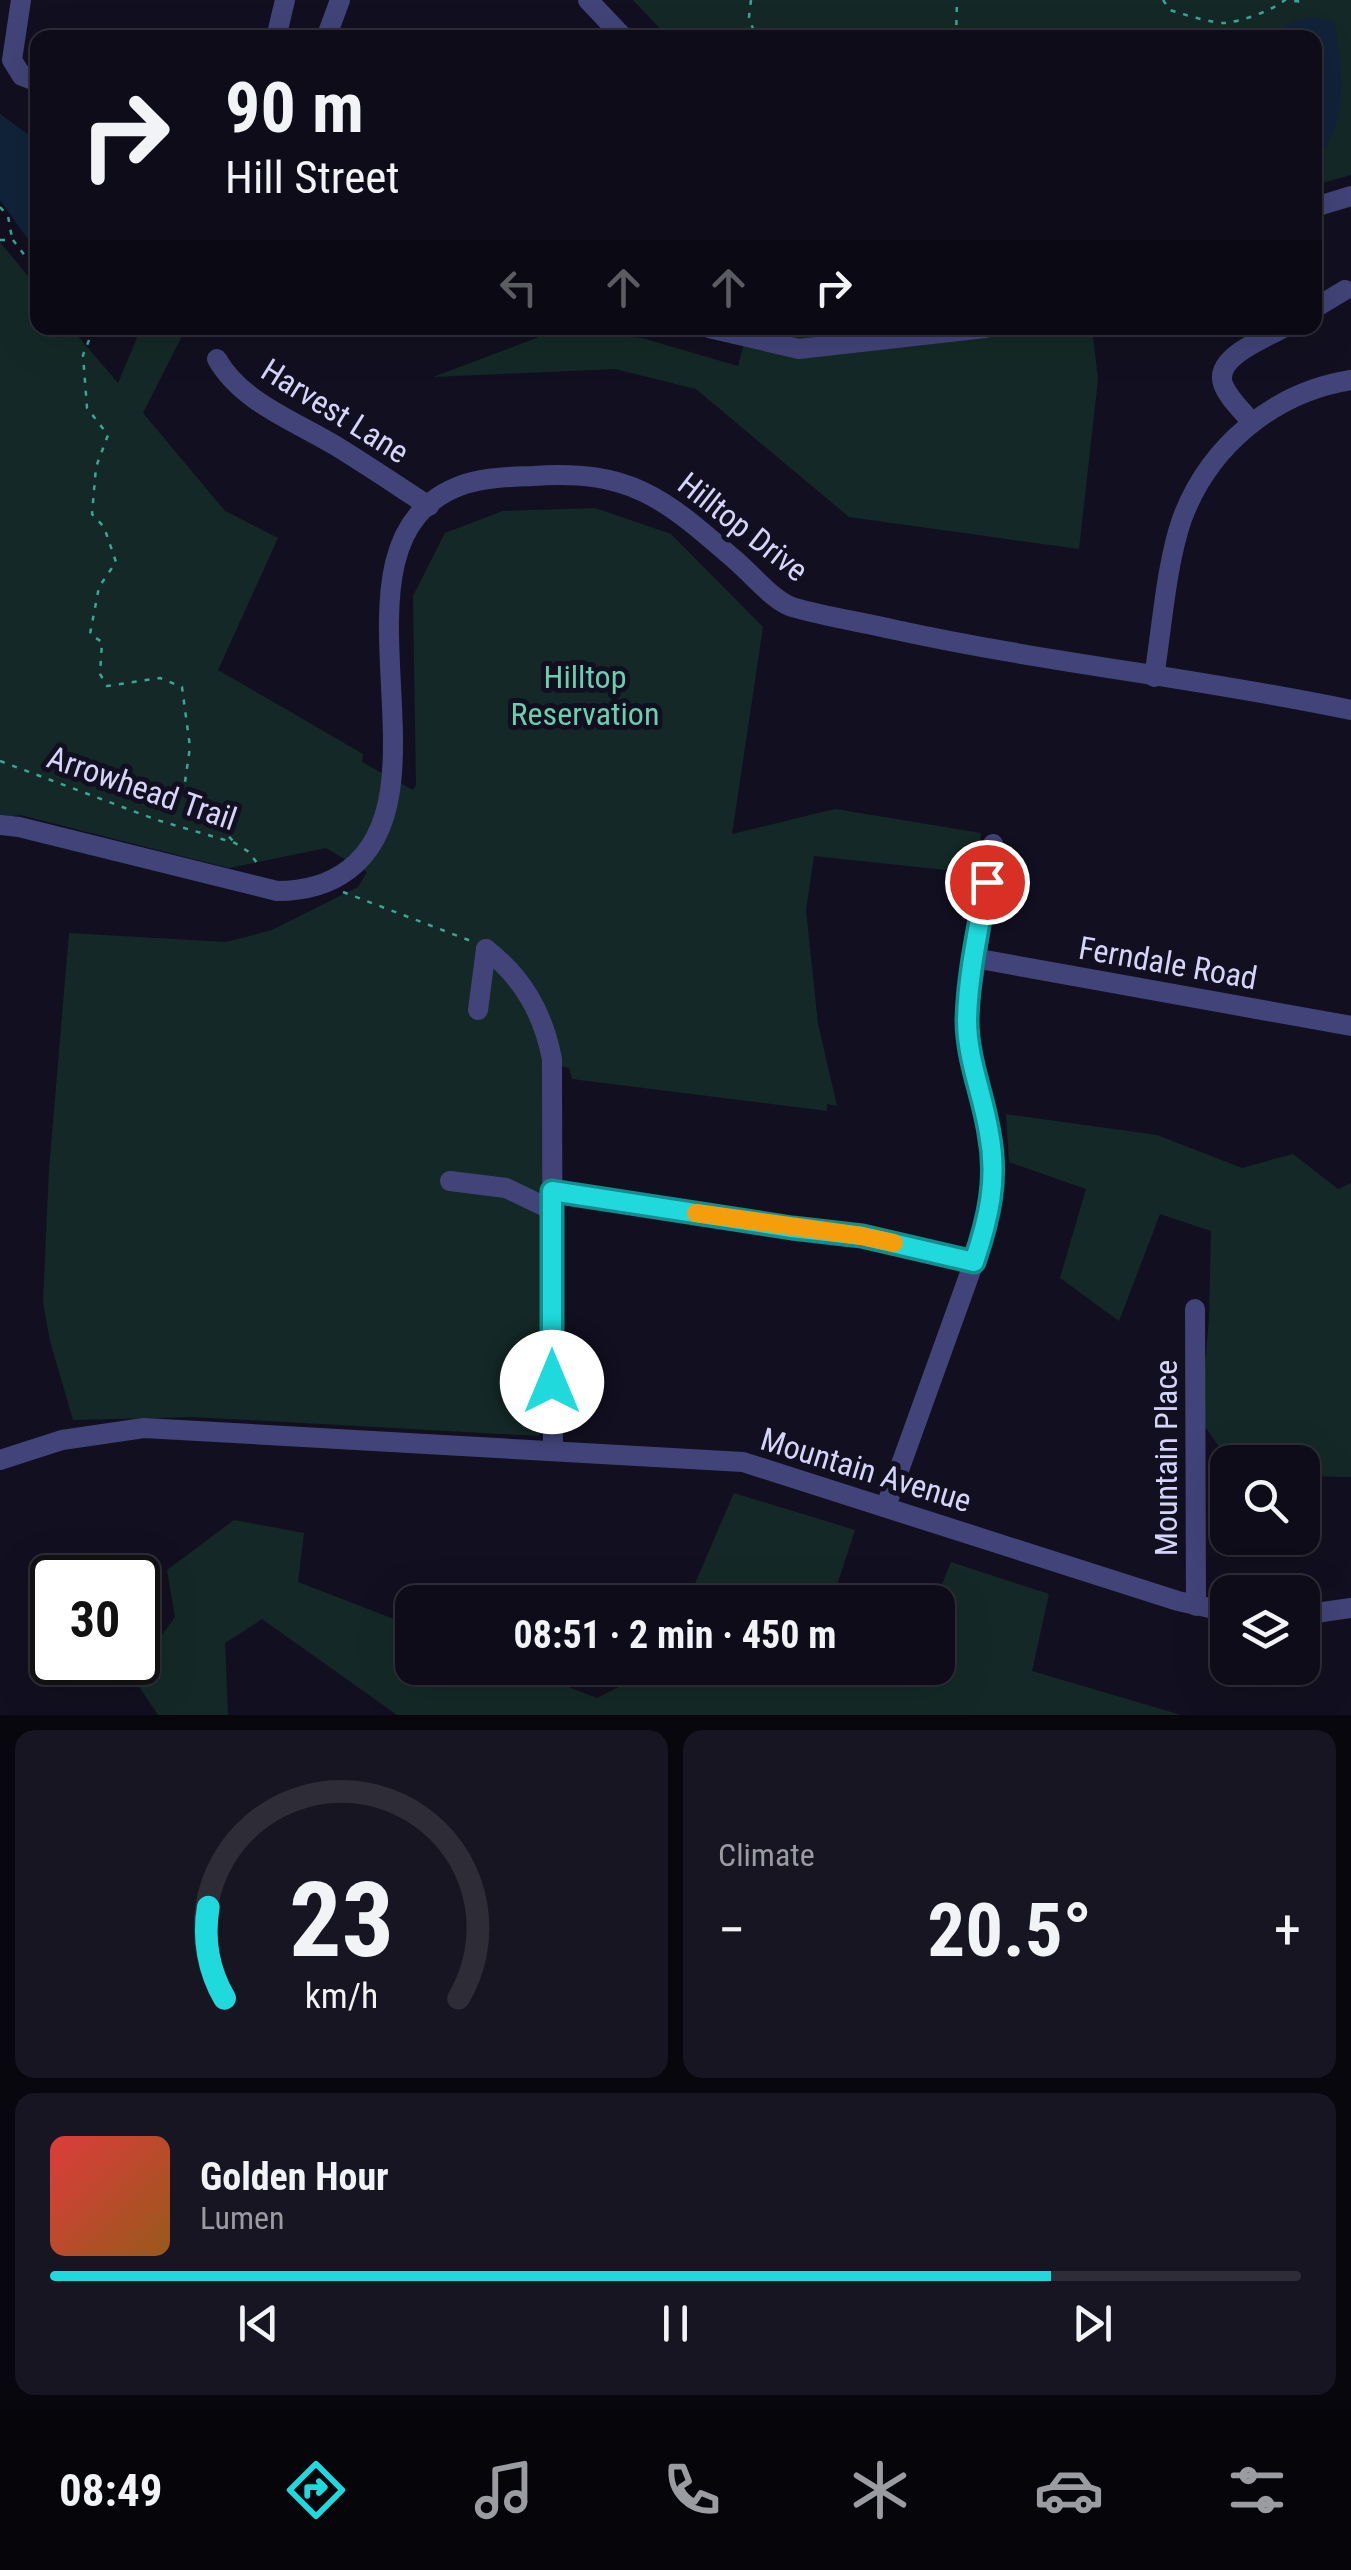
<!DOCTYPE html>
<meta charset="utf-8">
<style>
body{margin:0;font-family:"Roboto Condensed",sans-serif;background:#171521;color:#f1f3f6;height:100vh;display:flex;flex-direction:column;font-size:38px;white-space:nowrap}
*{box-sizing:border-box;margin:0}
p{font-size:32px;color:#9b9ba2}
.icon{flex:none;width:55px;height:55px;fill:none;stroke:currentColor;stroke-width:2;stroke-linecap:round;stroke-linejoin:round}
.map{position:relative;height:1715px;overflow:hidden}
.details{display:flex;flex-direction:column;gap:15px;padding:15px;background:#08070d;flex:1}
.details>*{flex:none}
.hud{position:absolute;left:30px;top:30px;width:1292px;height:305px;border-radius:20px;box-shadow:0 10px 40px #0002,0 0 0 2px #2e2c37;background:#0e0c18;color:#f1f3f6;overflow:hidden}
.tools{position:absolute;left:1210px;top:1445px;display:grid;gap:20px}
.tools a{display:grid;place-items:center;width:110px;height:110px;border-radius:20px;background:#0e0c18;box-shadow:0 10px 40px #0002,0 0 0 2px #2e2c37;font-size:50px}
.speed{position:absolute;left:30px;top:1555px;display:flex;gap:20px;font-size:50px;font-weight:700;text-align:center}
.speed>*{display:grid;place-content:center;width:130px;height:130px;border-radius:50%;background:#0e0c18;box-shadow:0 10px 40px #0002,0 0 0 2px #2e2c37;line-height:1}
.speed .limit{border:5px solid #111;border-radius:15px;background:#fff;color:#111}
.pin{position:absolute;display:grid;place-items:center;width:85px;height:85px;color:#fff;margin:-42px;border:5px solid #fff;border-radius:50%;box-shadow:0 2px 10px #0007}
.me{position:absolute;width:110px;margin:-55px;rotate:0deg;stroke-linejoin:round;filter:drop-shadow(0 0 8px #0008)}
.turn{display:flex;align-items:center;gap:35px;height:210px;padding:0 30px;font-size:45px}
.turn .icon{width:130px;height:130px;stroke-width:2.5}
.turn b{display:block;font-size:70px;line-height:85px}
.lanes{display:flex;align-items:center;height:95px;padding:0 30px;background:#0003;justify-content:center;gap:50px;direction:ltr}
.lanes .off{opacity:.35}
.big{font-size:75px;font-weight:700;line-height:1.1}
.details .card{flex:1;display:flex;flex-direction:column;justify-content:center;gap:15px;min-width:0;padding:0 35px;border-radius:20px;background:#171521}
.details .dial{align-items:center;gap:0}
.dial svg{height:260px;overflow:visible;fill:none;stroke:#2e2c37;stroke-width:7;stroke-linecap:round;text-anchor:middle}
.dial text{fill:#f1f3f6;stroke:none}
.song{display:flex;align-items:center;gap:30px}
.cover{width:120px;height:120px;border-radius:15px;background:linear-gradient(135deg,hsl(0 70% 55%),hsl(30 70% 35%))}
.played{height:10px;border-radius:5px;background:linear-gradient(90deg,#1fd9dc 80%,#2e2c37 80%)}
.keys{display:flex;justify-content:space-around;direction:ltr}
.heat{display:flex;justify-content:space-between;align-items:center;font-size:55px;direction:ltr}
.details .tiles{flex:1;display:grid;gap:15px;grid-template-columns:1fr 1fr}
.card:last-child{grid-column:span 2}
.trip{position:absolute;left:395px;top:1585px;width:560px;height:100px;border-radius:20px;background:#0e0c18;box-shadow:0 10px 40px #0002,0 0 0 2px #2e2c37;font-weight:700;line-height:100px;text-align:center}
.tabs{display:flex;height:160px;justify-content:space-around;align-items:center;background:#06050a;color:#9b9ba2}
.tabs .icon{width:70px;height:70px}
.tabs .on{color:#1fd9dc}
.tabs b{font-size:45px;color:#f1f3f6}
.map>svg:first-child{display:block}
.green{fill:#142927}
.water{fill:#102339}
.lines{fill:none;stroke-linecap:round;stroke-linejoin:round}
.path{stroke:#3ea495;stroke-width:2.5;stroke-dasharray:5 8;stroke-linecap:butt}
.minor{stroke:#424479;stroke-width:20}
.route-casing{stroke:#148d8f;stroke-width:25}
.route{stroke:#1fd9dc;stroke-width:18}
.slow{stroke:#f59e0b;stroke-width:18}
.labels{text-anchor:middle;stroke-width:10;stroke-linejoin:round;paint-order:stroke}
.street-label{font-size:32px;fill:#d6d5f9;stroke:#121020}
.park-label{font-size:32px;fill:#6bcfae;stroke:#121020}
</style>
<div class="map">
<svg width="1351" height="1715" viewBox="0 0 1351 1715">
<rect width="100%" height="100%" fill="#121020"/>
<g class="green">
<path d="M633 0H1351V175L1315 185V38L668 37Z"/>
<path d="M0 242 37 287 38 328H71L118 383 141 328H186L143 413 225 511 278 538 218 670 363 754 362 762 413 790 416 785 413 596 445 533 503 511 595 508 671 534 763 627 732 834 835 809 981 833 975 873 814 856 806 910 818 1024 837 1106 827 1104V1111L572 1079 569 1068 550 1065 542 1431 539 1436 194 1417 73 1420 50 1341 43 1302 49 1170 69 933 226 942 272 930 358 887 367 872 326 848 229 868 20 815 0 818Z"/>
<path d="M748 328H1092L1098 379 1079 549 849 517 696 389 615 369 433 377 555 331 642 338 738 366Z"/>
<path d="M1006 1114 1157 1135 1242 1168 1293 1154 1338 1189 1351 1183V1477L1303 1476 1302 1462H1230L1200 1420 1209 1319 1211 1231 1160 1214 1119 1321 1060 1278 1086 1189 1009 1162Z"/>
<path d="M734 1493 855 1530 837 1585 855 1602H687Z"/>
<path d="M234 1520 304 1533 298 1582 412 1626V1668H518L597 1698 657 1668H938V1602H935L951 1562 1049 1594 1032 1671 1181 1715H397L262 1619 225 1643 228 1715H158L132 1676 175 1617 167 1570Z"/>
</g>
<g class="water">
<path d="M1313 17 1334 22C1343 67 1350 120 1318 157L1315 156V38L1272 37 1292 21Z"/>
<path d="M0 114 37 141V252L0 200Z"/>
</g>
<g class="lines">
<g class="path">
<path d="M751 0 749 17 756 38"/>
<path d="M1163 0 1170 10C1182 14 1215 24 1225 23 1243 21 1271 11 1285 0L1305 2"/>
<path d="M956 38 957 0"/>
<path d="M0 207 8 216 12 238"/>
<path d="M0 240H13L38 273"/>
<path d="M94 328 83 355 87 408 108 435 96 467 92 514 104 527 116 562 99 587 90 634 102 642 100 674 107 686 160 678 182 687 190 747 184 789 235 843"/>
<path d="M0 761 157 820 235 843 249 852 260 867"/>
<path d="M343 892 471 941"/>
</g>
<g class="minor">
<path d="M21 0 12 60 22 76 38 82"/>
<path d="M588 0 624 38"/>
<path d="M276 38 285 0"/>
<path d="M326 38 340 0"/>
<path d="M1315 207 1351 196"/>
<path d="M1315 308 1345 290"/>
<path d="M709 328 799 349 985 328"/>
<path d="M217 359C241 402 295 421 336 446 367 465 398 486 429 506"/>
<path d="M1252 423C1243 411 1228 398 1223 384 1214 357 1264 339 1283 328"/>
<path d="M1154 677C1162 628 1166 565 1182 519 1209 446 1274 392 1351 380"/>
<path d="M0 825 19 827 277 891C303 891 327 886 348 870 458 789 311 536 465 484 487 477 511 477 533 476 630 469 664 498 734 559 751 573 772 600 792 607 826 617 862 622 896 630 1047 663 1200 678 1351 710"/>
<path d="M486 949C523 978 543 1013 552 1059L553 1451"/>
<path d="M974 958 1351 1026"/>
<path d="M478 1010 486 949"/>
<path d="M450 1181 506 1188 552 1210"/>
<path d="M552 1191 792 1228 862 1236 974 1262"/>
<path d="M1195 1309 1196 1606"/>
<path d="M0 1460 62 1440 144 1428 743 1462 1178 1601 1228 1612"/>
<path d="M886 1506 974 1262 991 1204 992 1152 971 1060 967 1021 993 844"/>
<path d="M1302 1615 1351 1608"/>
</g>
</g>
<g class="lines">
<g class="route-casing">
<path id="route" d="M552 1382V1191L792 1228 862 1236 974 1262C989 1218 998 1179 989 1133 983 1095 967 1059 967 1020 968 974 979 927 987 882"/>
</g>
<use href="#route" class="route"/>
<path class="slow" d="M696 1213 862 1236 894 1243"/>
</g>
<g class="labels">
<g class="street-label">
<text transform="translate(335 411) rotate(32)" y="11">Harvest Lane</text>
<text transform="translate(743 527) rotate(38)" y="11">Hilltop Drive</text>
<text transform="translate(142 788) rotate(19)" y="11">Arrowhead Trail</text>
<text transform="translate(1168 963) rotate(10)" y="11">Ferndale Road</text>
<text transform="translate(1166 1458) rotate(-90)" y="11">Mountain Place</text>
<text transform="translate(866 1470) rotate(17)" y="11">Mountain Avenue</text>
</g>
<g class="park-label">
<text x="585" y="688">Hilltop<tspan x="585" dy="37">Reservation</tspan></text>
</g>
</g>
</svg>
<div class="tools">
<a><svg class="icon" aria-label="search" viewBox="0 0 24 24"><circle cx="10" cy="10" r="6"/><path d="M15 15l6 6"/></svg></a>
<a><svg class="icon" aria-label="layers" viewBox="0 0 24 24"><path d="M12 4l9 5-9 5-9-5zM3 14l9 5 9-5"/></svg></a>
</div>
<div class="speed"><div class="limit">30</div></div>
<div class="pin" style="left:987px;top:882px;background:#d93025"><svg class="icon" aria-label="arrive" viewBox="0 0 24 24"><path d="M6 21V4h12l-3 4 3 4H6"/></svg></div>
<svg class="me" style="left:552px;top:1382px" viewBox="-20 -20 40 40"><circle r="19" fill="#fff"/><path d="M0-13L10 11 0 6-10 11z" fill="#1fd9dc"/></svg>
<div class="trip">08:51 · 2 min · 450 m</div>
<div class="hud">
<div class="turn"><svg class="icon" aria-label="right" viewBox="0 0 24 24"><path d="M7 20v-9h11M14 6l5 5-5 5"/></svg><div><b>90 m</b>Hill Street</div></div>
<div class="lanes"><svg class="icon off" aria-label="left" viewBox="0 0 24 24"><path d="M17 20v-9H6M10 6l-5 5 5 5"/></svg><svg class="icon off" aria-label="ahead" viewBox="0 0 24 24"><path d="M12 20V5M6 11l6-6 6 6"/></svg><svg class="icon off" aria-label="ahead" viewBox="0 0 24 24"><path d="M12 20V5M6 11l6-6 6 6"/></svg><svg class="icon" aria-label="right" viewBox="0 0 24 24"><path d="M7 20v-9h11M14 6l5 5-5 5"/></svg></div>
</div>
</div>
<section class="details">
<div class="tiles">
<div class="card dial"><svg viewBox="0 0 100 80">
<path d="M14 69A42 42 0 1 1 86 69"/>
<path d="M14 69A42 42 0 0 1 9 41" stroke="#1fd9dc"/>
<text x="50" y="56" font-size="32" font-weight="700">23</text>
<text x="50" y="72" font-size="11">km/h</text>
</svg></div>
<div class="card"><p>Climate</p>
<div class="heat"><a>−</a><b class="big">20.5°</b><a>+</a></div>
</div>
<div class="card">
<div class="song"><i class="cover"></i><div><b>Golden Hour</b><p>Lumen</p></div></div>
<div class="played"></div>
<div class="keys"><svg class="icon" aria-label="previous" viewBox="0 0 24 24"><path d="M18 5L8 12l10 7zM5 5v14"/></svg><svg class="icon" aria-label="pause" viewBox="0 0 24 24"><path d="M8 5v14M16 5v14"/></svg><svg class="icon" aria-label="next" viewBox="0 0 24 24"><path d="M6 5l10 7-10 7zM19 5v14"/></svg></div>
</div>
</div>
</section>
<nav class="tabs">
<b>08:49</b>
<svg class="icon on" aria-label="directions" viewBox="0 0 24 24"><path d="M12 3l9 9-9 9-9-9zM9 14v-3h6M13 9l2 2-2 2"/></svg>
<svg class="icon" aria-label="music" viewBox="0 0 24 24"><path d="M9 18V5l10-2v13"/><circle cx="6" cy="18" r="3"/><circle cx="16" cy="16" r="3"/></svg>
<svg class="icon" aria-label="phone" viewBox="0 0 24 24"><path d="M5 4h4l2 5-3 2q2 4 5 5l2-3 5 2v4C11 20 4 13 5 4z"/></svg>
<svg class="icon" aria-label="climate" viewBox="0 0 24 24"><path d="M12 3v18M4 7l16 10M4 17L20 7"/></svg>
<svg class="icon" aria-label="car" viewBox="0 0 24 24"><path d="M5 17H2v-5l4-1 3-4h7l3 4 3 1v5h-3M9 17h6M6 11h13"/><circle cx="7" cy="17" r="2"/><circle cx="17" cy="17" r="2"/></svg>
<svg class="icon" aria-label="filters" viewBox="0 0 24 24"><path d="M4 7h16M4 17h16"/><circle cx="9" cy="7" r="2"/><circle cx="15" cy="17" r="2"/></svg>
</nav>
